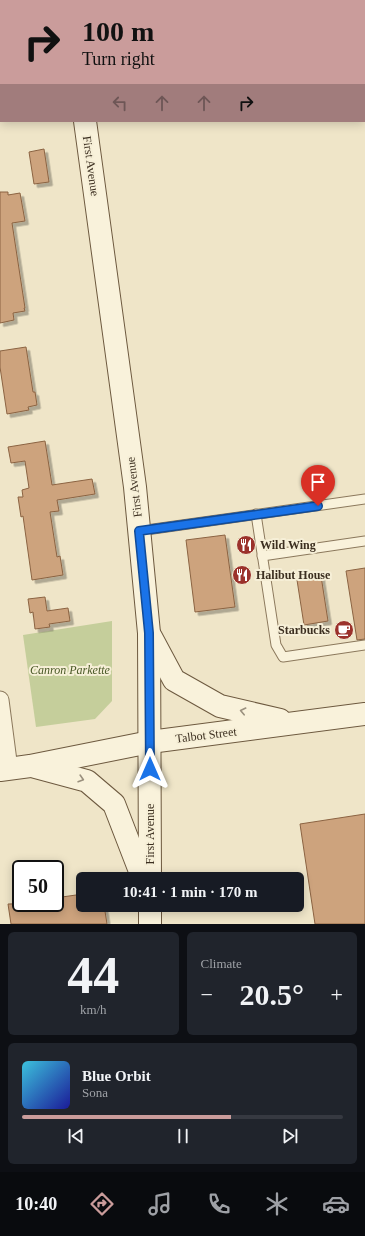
<!DOCTYPE html>
<meta charset="utf-8">
<style>
body{margin:0;font-family:"Times New Roman",serif;background:#20242c;color:#f1f3f6;height:100vh;display:flex;flex-direction:column;font-size:15px;white-space:nowrap}
*{box-sizing:border-box;margin:0}
p{font-size:13px;color:#9ea1a6}
.icon{flex:none;width:22px;height:22px;fill:none;stroke:currentColor;stroke-width:2;stroke-linecap:round;stroke-linejoin:round}
.map{position:relative;height:924px;overflow:hidden}
.panel{display:flex;flex-direction:column;gap:8px;padding:8px;background:#0d0f14;flex:1}
.panel>*{flex:none}
.hud{position:absolute;left:0px;top:0px;width:365px;height:122px;box-shadow:0 2px 10px #0003;background:#ca9c9b;color:#111;overflow:hidden}
.speed{position:absolute;left:12px;top:860px;display:flex;gap:8px;font-size:20px;font-weight:700;text-align:center}
.speed>*{display:grid;place-content:center;width:52px;height:52px;border-radius:50%;background:#171b24;box-shadow:0 2px 10px #0003;line-height:1}
.speed .limit{border:2px solid #111;border-radius:6px;background:#fff;color:#111}
.pin{position:absolute;display:grid;place-items:center;width:34px;height:34px;color:#fff;margin:-41px -17px;border-radius:50% 50% 50% 0;rotate:-45deg;box-shadow:0 0 4px #0007}
.pin .icon{rotate:45deg}
.me{position:absolute;width:44px;margin:-22px;rotate:0deg;stroke-linejoin:round;filter:drop-shadow(0 0 3px #0008)}
.turn{display:flex;align-items:center;gap:14px;height:84px;padding:0 16px;font-size:18px}
.turn .icon{width:52px;height:52px;stroke-width:2.5}
.turn b{display:block;font-size:28px;line-height:34px}
.lanes{display:flex;align-items:center;height:38px;padding:0 16px;background:#0003;justify-content:center;gap:20px;direction:ltr}
.lanes .off{opacity:.35}
.big{font-size:30px;font-weight:600;line-height:1.1}
.panel .card{flex:1;display:flex;flex-direction:column;justify-content:center;gap:6px;min-width:0;padding:0 14px;border-radius:6px;background:#20242c}
.panel .dial{align-items:center;gap:0}
.dial b{font-size:52px;line-height:1}
.song{display:flex;align-items:center;gap:12px}
.cover{width:48px;height:48px;border-radius:6px;background:linear-gradient(135deg,hsl(190 70% 55%),hsl(240 70% 35%))}
.played{height:4px;border-radius:2px;background:linear-gradient(90deg,#ca9c9b 65%,#363941 65%)}
.keys{display:flex;justify-content:space-around;direction:ltr}
.heat{display:flex;justify-content:space-between;align-items:center;font-size:22px;direction:ltr}
.panel .tiles{flex:1;display:grid;gap:8px;grid-template-columns:1fr 1fr}
.card:last-child{grid-column:span 2}
.trip{position:absolute;left:76px;top:872px;width:228px;height:40px;border-radius:6px;background:#171b24;box-shadow:0 2px 10px #0003;font-weight:600;line-height:40px;text-align:center}
.tab-bar{display:flex;height:64px;justify-content:space-around;align-items:center;background:#090b0e;color:#9ea1a6}
.tab-bar .icon{width:28px;height:28px}
.tab-bar .on{color:#ca9c9b}
.tab-bar b{font-size:18px;color:#f1f3f6}
.map>svg:first-child{display:block}
.green{fill:#c5ce9b}
.building{fill:#cda37d;stroke:#8b6342;filter:url(#shadow)}
.lines{fill:none;stroke-linecap:round;stroke-linejoin:round}
.service-casing{stroke:#8b785c;stroke-width:11}
.minor-casing{stroke:#8b785c;stroke-width:19}
.secondary-casing{stroke:#6d593f;stroke-width:24}
.service{stroke:#f9f2db;stroke-width:9}
.minor{stroke:#f9f2db;stroke-width:17}
.secondary{stroke:#f9f2db;stroke-width:22}
.oneway{stroke:#9a907e}
.route-casing{stroke:#114b97;stroke-width:10}
.route{stroke:#1a73e8;stroke-width:7}
.labels{text-anchor:middle;stroke-width:4;stroke-linejoin:round;paint-order:stroke}
.street-label{font-size:12px;fill:#3c2f20;stroke:#f6efd7}
.poi-label{font-size:12px;font-weight:bold;fill:#3c2f20;stroke:#f6efd7;text-anchor:start}
.park-label{font-size:12px;font-style:italic;fill:#495826;stroke:#f6efd7}
</style>
<div class="map">
<svg width="365" height="924" viewBox="0 0 365 924">
<defs>
<filter id="shadow"><feDropShadow dx="3.5" dy="3.5" stdDeviation="0" flood-color="#0004"/></filter>
</defs>
<rect width="100%" height="100%" fill="#efe5c8"/>
<path class="green" d="M112 621V701L95 719 36 727 23 635Z"/>
<g class="building">
<path d="M44 149 49 182 34 184 29 152Z"/>
<path d="M0 192H8V195L20 193 25 221 12 223 25 308H24L25 311 13 313 14 320 0 323Z"/>
<path d="M26 347 33 392H35L37 405 28 407 29 410 7 414 0 367V351Z"/>
<path d="M45 441 52 485 92 479 95 494 57 500 59 511 50 512 57 557 60 556 63 575 32 580 23 516 21 517 18 497H23L22 490 29 488 25 461 11 463 8 447Z"/>
<path d="M225 535 235 607 195 612 186 540Z"/>
<path d="M365 568V639L357 640 346 571Z"/>
<path d="M321 576 328 621 304 625 297 580Z"/>
<path d="M45 597 47 611 68 608 70 621 49 624 50 627 35 629 33 612 30 613 28 599Z"/>
<path d="M365 814V924H315L300 824Z"/>
<path d="M83 894V905H104L107 924H11L8 904 55 903V898Z"/>
</g>
<g class="lines">
<g class="service-casing">
<g id="service">
<path d="M138 0 139 1"/>
<path d="M225 0V1"/>
<path d="M260 0V1"/>
<path d="M165 1 172 0"/>
<path d="M364 15H365"/>
<path d="M256 514 276 645 283 657 365 645"/>
<path d="M139 531 365 499"/>
<path d="M262 556 365 541"/>
</g>
</g>
<g class="minor-casing">
<path id="minor" d="M0 700 9 769"/>
</g>
<g class="secondary-casing">
<g id="secondary">
<path d="M68 0V1"/>
<path d="M85 121 135 487 149 633 150 879"/>
<path d="M151 637 174 680 220 706 280 720"/>
<path d="M35 767 87 781 114 804 143 879"/>
<path d="M0 770 30 766 150 742 365 714"/>
<path d="M150 905V924"/>
</g>
</g>
<use href="#service" class="service"/>
<use href="#minor" class="minor"/>
<use href="#secondary" class="secondary"/>
</g>
<defs><path id="oneway-chevron" d="M-2-3.5L2.5 0L-2 3.5" fill="none" stroke-width="1.6" stroke-linecap="round" stroke-linejoin="round"/></defs>
<g class="oneway">
<use href="#oneway-chevron" transform="translate(243 711) rotate(-167)"/>
<use href="#oneway-chevron" transform="translate(81 779) rotate(17)"/>
</g>
<g class="lines">
<g class="route-casing">
<path id="route" d="M150 769 149 633 139 531 318 506"/>
</g>
<use href="#route" class="route"/>
</g>
<defs>
<g id="restaurant-disc" transform="scale(1)"><circle r="9.5" fill="#9b312b" stroke="#f6efd7"/><path d="M-5-6h1v4h1v-4h1v4h1v-4h1v5L-1.5 .5V6h-2V.5L-5-1ZM5-6V6H3V1.5H1.5Q1.5-4 5-6Z" fill="#fff"/></g>
<g id="cafe-disc" transform="scale(1)"><circle r="9.5" fill="#9b312b" stroke="#f6efd7"/><path d="M-5.5-4.5H6V0H3Q3 3.5 0 3.5H-2.5Q-5.5 3.5-5.5 0ZM3-3.2v2h1.7v-2ZM-6 4.5H4V6H-6Z" fill="#fff"/></g>
</defs>
<g fill-rule="evenodd">
<use href="#restaurant-disc" x="246" y="545"/>
<use href="#restaurant-disc" x="242" y="575"/>
<use href="#cafe-disc" x="344" y="630"/>
</g>
<g class="labels">
<g class="street-label">
<text transform="translate(91 166) rotate(82)" y="4">First Avenue</text>
<text transform="translate(134 487) rotate(-97)" y="4">First Avenue</text>
<text transform="translate(206 735) rotate(-7)" y="4">Talbot Street</text>
<text transform="translate(150 834) rotate(-90)" y="4">First Avenue</text>
</g>
<g class="poi-label">
<text x="260" y="549">Wild Wing</text>
<text x="256" y="579">Halibut House</text>
<text x="330" y="634" text-anchor="end">Starbucks</text>
</g>
<g class="park-label">
<text x="70" y="674">Canron Parkette</text>
</g>
</g>
</svg>
<div class="speed"><div class="limit">50</div></div>
<div class="pin" style="left:318px;top:506px;background:#d93025"><svg class="icon" aria-label="arrive" viewBox="0 0 24 24"><path d="M6 21V4h12l-3 4 3 4H6"/></svg></div>
<svg class="me" style="left:150px;top:769px" viewBox="-20 -20 40 40"><path d="M0-17L14 15 0 8-14 15z" fill="#1a73e8" stroke="#fff" stroke-width="4"/></svg>
<div class="trip">10:41 · 1 min · 170 m</div>
<div class="hud">
<div class="turn"><svg class="icon" aria-label="right" viewBox="0 0 24 24"><path d="M7 20v-9h11M14 6l5 5-5 5"/></svg><div><b>100 m</b>Turn right</div></div>
<div class="lanes"><svg class="icon off" aria-label="left" viewBox="0 0 24 24"><path d="M17 20v-9H6M10 6l-5 5 5 5"/></svg><svg class="icon off" aria-label="ahead" viewBox="0 0 24 24"><path d="M12 20V5M6 11l6-6 6 6"/></svg><svg class="icon off" aria-label="ahead" viewBox="0 0 24 24"><path d="M12 20V5M6 11l6-6 6 6"/></svg><svg class="icon" aria-label="right" viewBox="0 0 24 24"><path d="M7 20v-9h11M14 6l5 5-5 5"/></svg></div>
</div>
</div>
<section class="panel">
<div class="tiles">
<div class="card dial"><b>44</b><p>km/h</p></div>
<div class="card"><p>Climate</p>
<div class="heat"><a>−</a><b class="big">20.5°</b><a>+</a></div>
</div>
<div class="card">
<div class="song"><i class="cover"></i><div><b>Blue Orbit</b><p>Sona</p></div></div>
<div class="played"></div>
<div class="keys"><svg class="icon" aria-label="previous" viewBox="0 0 24 24"><path d="M18 5L8 12l10 7zM5 5v14"/></svg><svg class="icon" aria-label="pause" viewBox="0 0 24 24"><path d="M8 5v14M16 5v14"/></svg><svg class="icon" aria-label="next" viewBox="0 0 24 24"><path d="M6 5l10 7-10 7zM19 5v14"/></svg></div>
</div>
</div>
</section>
<nav class="tab-bar">
<b>10:40</b>
<svg class="icon on" aria-label="directions" viewBox="0 0 24 24"><path d="M12 3l9 9-9 9-9-9zM9 14v-3h6M13 9l2 2-2 2"/></svg>
<svg class="icon" aria-label="music" viewBox="0 0 24 24"><path d="M9 18V5l10-2v13"/><circle cx="6" cy="18" r="3"/><circle cx="16" cy="16" r="3"/></svg>
<svg class="icon" aria-label="phone" viewBox="0 0 24 24"><path d="M5 4h4l2 5-3 2q2 4 5 5l2-3 5 2v4C11 20 4 13 5 4z"/></svg>
<svg class="icon" aria-label="climate" viewBox="0 0 24 24"><path d="M12 3v18M4 7l16 10M4 17L20 7"/></svg>
<svg class="icon" aria-label="car" viewBox="0 0 24 24"><path d="M5 17H2v-5l4-1 3-4h7l3 4 3 1v5h-3M9 17h6M6 11h13"/><circle cx="7" cy="17" r="2"/><circle cx="17" cy="17" r="2"/></svg>
</nav>
